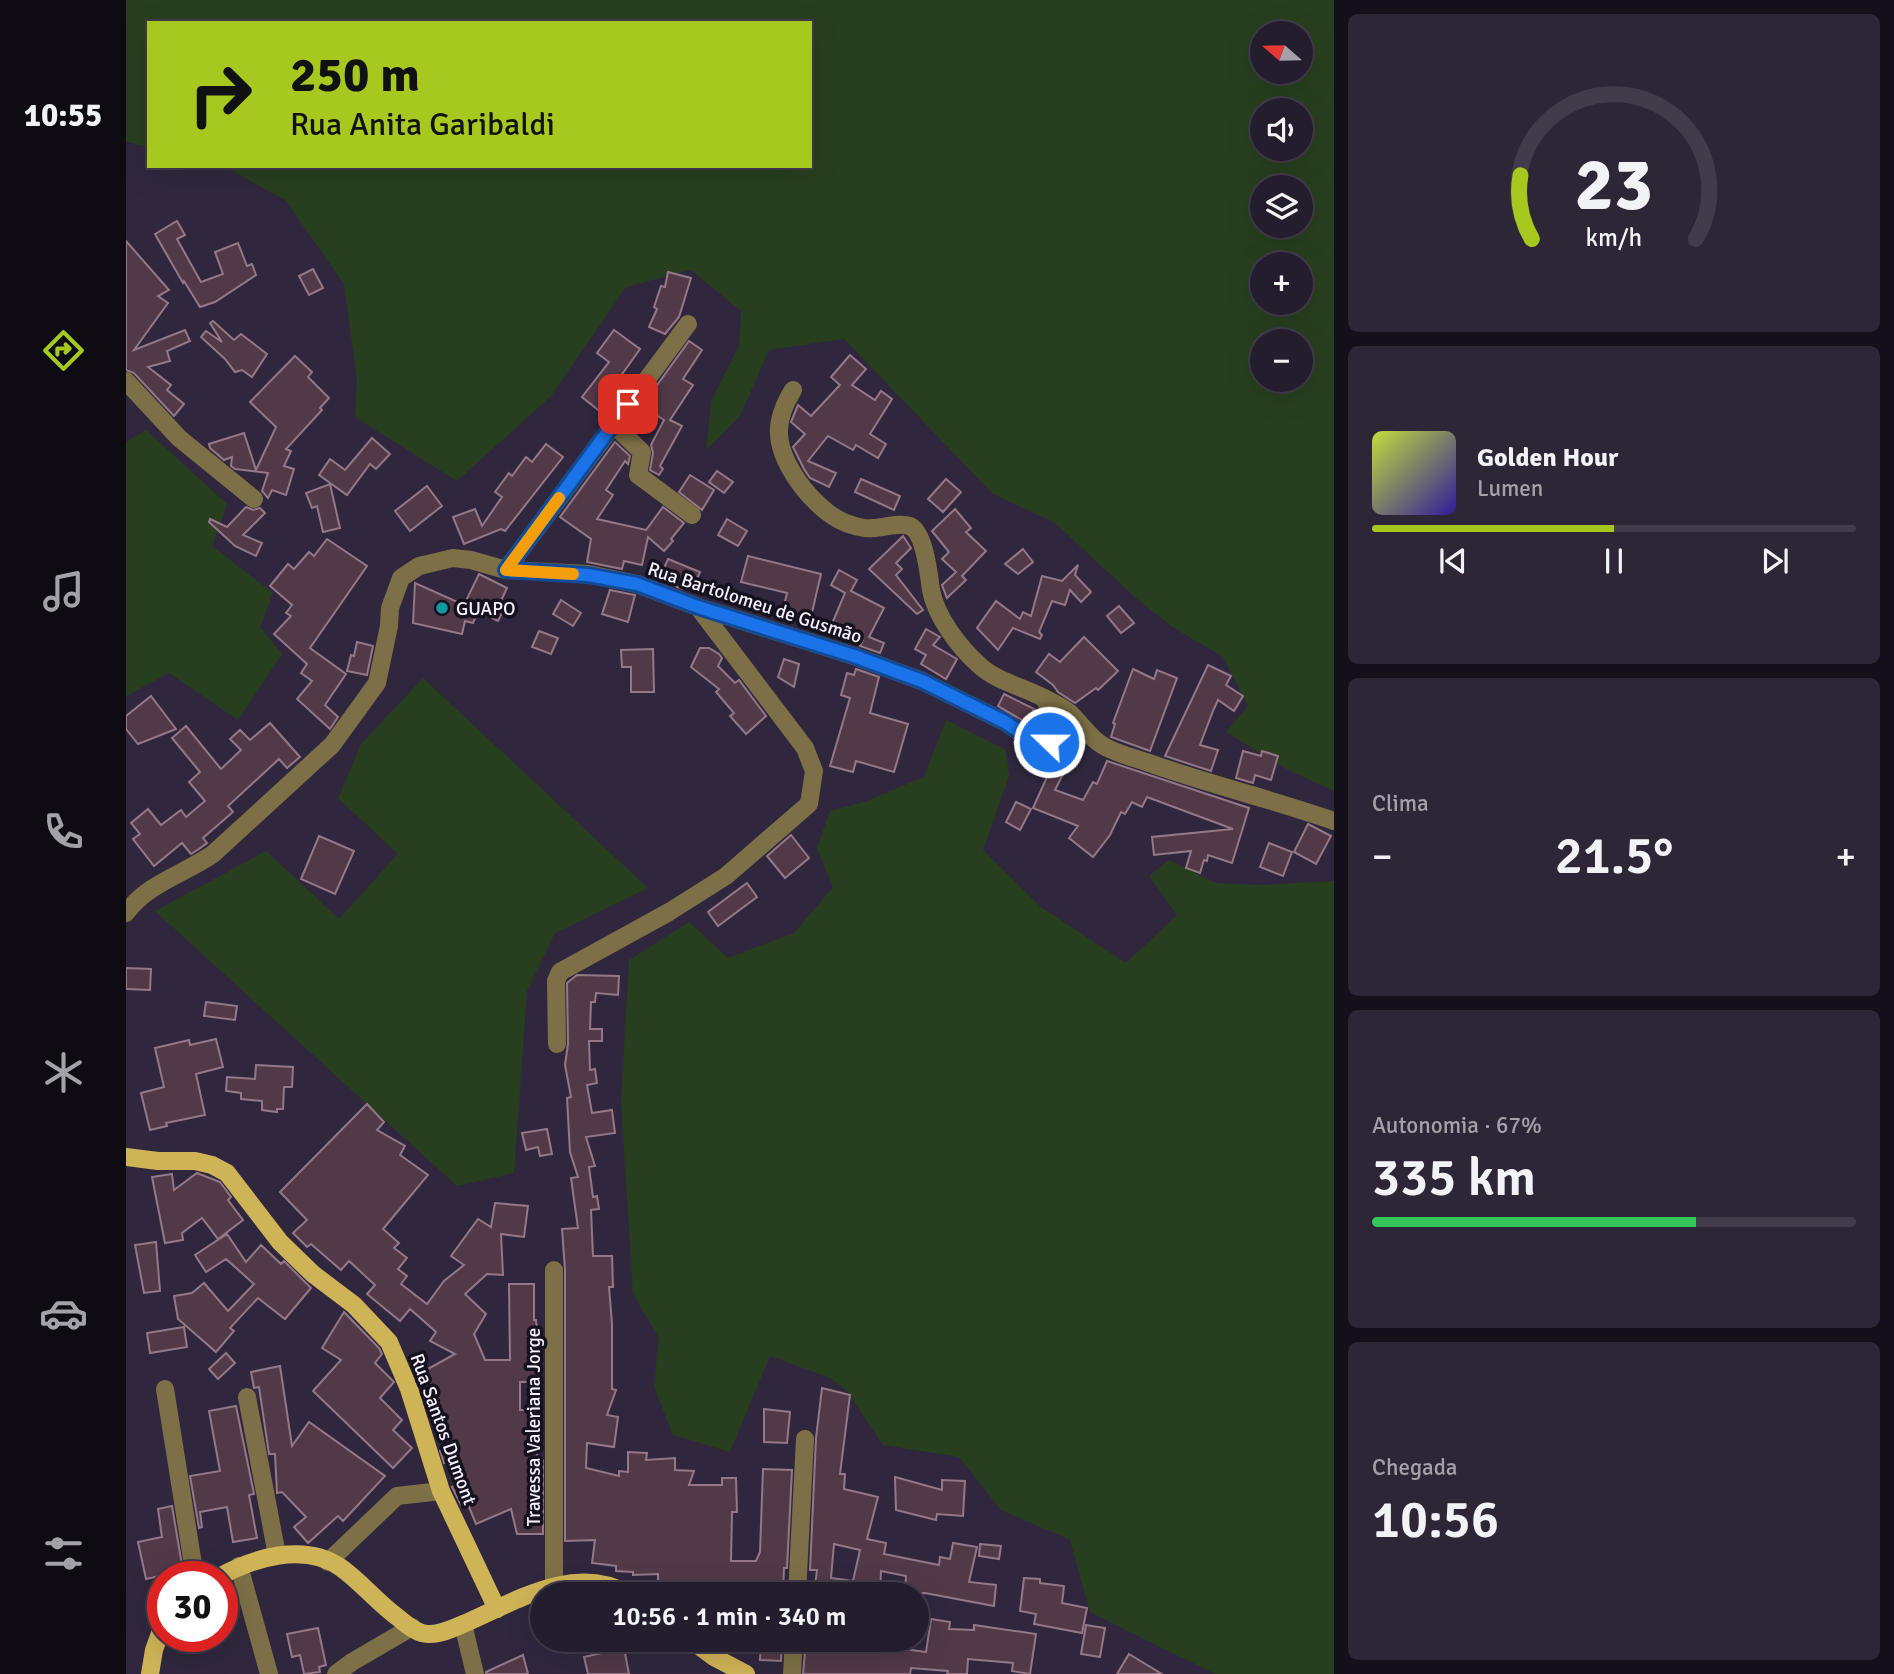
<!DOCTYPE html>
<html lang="pt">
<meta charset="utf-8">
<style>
body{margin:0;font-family:Signika,sans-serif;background:#2c2636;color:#f1f3f6;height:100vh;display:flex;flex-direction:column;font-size:26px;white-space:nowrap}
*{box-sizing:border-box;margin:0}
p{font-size:23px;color:#a3a2aa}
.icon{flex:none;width:38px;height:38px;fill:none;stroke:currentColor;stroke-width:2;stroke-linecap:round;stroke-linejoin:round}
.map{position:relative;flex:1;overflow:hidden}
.side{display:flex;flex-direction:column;gap:14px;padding:14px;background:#141019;width:560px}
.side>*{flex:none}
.guide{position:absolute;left:21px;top:21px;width:665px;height:147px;border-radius:0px;box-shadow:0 7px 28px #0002,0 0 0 2px #413b4a;background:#a7c81f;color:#111;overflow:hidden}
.needle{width:46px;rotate:290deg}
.tools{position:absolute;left:1124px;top:21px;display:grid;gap:14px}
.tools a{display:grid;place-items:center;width:63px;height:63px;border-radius:50%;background:#241d2e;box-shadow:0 7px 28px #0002,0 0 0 2px #413b4a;font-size:35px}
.speed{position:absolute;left:21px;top:1561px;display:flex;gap:14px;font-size:35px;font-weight:700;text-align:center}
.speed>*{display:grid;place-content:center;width:91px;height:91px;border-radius:50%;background:#241d2e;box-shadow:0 7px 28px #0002,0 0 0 2px #413b4a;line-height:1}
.speed .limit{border:10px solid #d22;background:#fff;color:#111}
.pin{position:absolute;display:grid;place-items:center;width:60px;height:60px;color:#fff;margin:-30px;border-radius:14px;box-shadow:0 4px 10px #0006}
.me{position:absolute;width:77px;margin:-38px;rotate:292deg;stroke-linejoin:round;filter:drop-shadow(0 0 5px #0008)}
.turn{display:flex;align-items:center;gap:24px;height:147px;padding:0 28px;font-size:32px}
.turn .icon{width:91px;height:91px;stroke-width:2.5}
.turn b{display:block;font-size:49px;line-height:60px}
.big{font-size:52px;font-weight:600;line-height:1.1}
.side .widget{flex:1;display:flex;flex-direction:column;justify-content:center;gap:10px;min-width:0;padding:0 24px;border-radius:10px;background:#2c2636}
.side .dial{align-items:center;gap:0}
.dial svg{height:182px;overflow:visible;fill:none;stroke:#413b4a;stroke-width:7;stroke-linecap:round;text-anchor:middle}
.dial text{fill:#f1f3f6;stroke:none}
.song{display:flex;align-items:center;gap:21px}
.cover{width:84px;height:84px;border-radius:10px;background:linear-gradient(135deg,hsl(70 70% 55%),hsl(250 70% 35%))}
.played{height:7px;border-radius:4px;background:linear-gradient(90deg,#a7c81f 50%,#413b4a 50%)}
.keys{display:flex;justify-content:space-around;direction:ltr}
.heat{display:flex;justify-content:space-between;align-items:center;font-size:38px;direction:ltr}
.charge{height:10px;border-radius:5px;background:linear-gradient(90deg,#34c759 67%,#413b4a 0)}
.trip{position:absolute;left:404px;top:1582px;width:399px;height:70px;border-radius:35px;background:#241d2e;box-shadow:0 7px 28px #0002,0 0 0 2px #413b4a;font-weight:600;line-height:70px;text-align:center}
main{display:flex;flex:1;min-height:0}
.tab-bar{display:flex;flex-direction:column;width:126px;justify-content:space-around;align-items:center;background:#0e0c12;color:#a3a2aa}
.tab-bar .icon{width:49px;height:49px}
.tab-bar .on{color:#a7c81f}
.tab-bar b{font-size:32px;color:#f1f3f6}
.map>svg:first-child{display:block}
.green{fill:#283f1f;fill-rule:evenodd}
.building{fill:#523948;stroke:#947888;stroke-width:2;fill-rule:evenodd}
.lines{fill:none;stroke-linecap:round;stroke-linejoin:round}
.minor{stroke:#7d7046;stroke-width:18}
.major{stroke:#cfb357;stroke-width:18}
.route-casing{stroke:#114b97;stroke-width:18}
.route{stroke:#1a73e8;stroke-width:12}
.slow{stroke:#f59e0b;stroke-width:12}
.culture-dot{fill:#0f9aa8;stroke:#16121d;stroke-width:2.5}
.labels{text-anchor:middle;stroke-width:7;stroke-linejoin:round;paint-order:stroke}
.street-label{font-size:19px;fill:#f5f0fd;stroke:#16121d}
.poi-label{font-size:19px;fill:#f5f0fd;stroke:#16121d;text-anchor:start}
</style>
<main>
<nav class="tab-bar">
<b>10:55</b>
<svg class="icon on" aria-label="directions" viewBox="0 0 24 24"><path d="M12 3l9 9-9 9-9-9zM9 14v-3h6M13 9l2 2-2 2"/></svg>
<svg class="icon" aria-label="music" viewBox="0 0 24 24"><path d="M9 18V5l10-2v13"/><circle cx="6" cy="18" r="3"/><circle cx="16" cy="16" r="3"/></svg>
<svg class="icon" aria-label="phone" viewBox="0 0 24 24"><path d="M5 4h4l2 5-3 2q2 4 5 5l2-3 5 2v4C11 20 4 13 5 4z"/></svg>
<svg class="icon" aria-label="climate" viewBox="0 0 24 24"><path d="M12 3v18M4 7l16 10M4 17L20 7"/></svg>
<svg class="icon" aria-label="car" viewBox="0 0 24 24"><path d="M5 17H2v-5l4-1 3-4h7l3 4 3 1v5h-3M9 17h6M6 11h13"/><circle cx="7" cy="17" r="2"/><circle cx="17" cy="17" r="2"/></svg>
<svg class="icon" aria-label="filters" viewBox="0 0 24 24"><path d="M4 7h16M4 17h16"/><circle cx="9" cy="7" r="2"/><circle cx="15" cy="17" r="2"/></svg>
</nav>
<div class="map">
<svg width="1208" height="1674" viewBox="0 0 1208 1674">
<rect width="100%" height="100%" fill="#30273e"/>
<g class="green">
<path d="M0 0H1208V791L1162 770 1100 732 1122 706 1097 657 1045 626 1010 598 929 523 867 494 718 339 643 350 614 416 580 450 585 401 613 346 615 311 565 270 500 287 425 396 331 481 229 417 231 380 218 284 160 201 98 166H684V23H23V147L0 142ZM1136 33H1174V72H1136ZM1136 110H1174V149H1136ZM1136 187H1174V226H1136ZM1136 264H1174V303H1136ZM1136 341H1174V380H1136Z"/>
<path d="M20 430 101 504 86 546 147 593 134 627 156 654 112 720 43 673 0 696V442Z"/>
<path d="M297 678 522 888 429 933 401 991 388 1173 331 1186 29 911 140 851 213 919 272 854 212 798 235 744Z"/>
<path d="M820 720 880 750 883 776 857 850 915 907 1000 963 1051 915 1023 876 1043 860 1090 883 1135 885 1208 881V1674H1089L964 1612 944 1540 875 1510 833 1457 757 1445 721 1391 704 1378 644 1356 604 1452 547 1435 528 1387 533 1338 507 1294 495 1101 503 960 563 922 602 958 668 933 707 887 691 848 704 811 738 802 798 777Z"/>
</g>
<g class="building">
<path d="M51 221 59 235 51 239 75 282 97 274 89 252 112 243 121 266 126 264 130 275 89 302 74 307 58 281 57 283 29 234Z"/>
<path d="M0 241 43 290 32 296 42 303 8 350 59 330 64 341 41 351 44 361 22 367 45 385 41 390 58 404 48 416 8 373 0 370Z"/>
<path d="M187 269 197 288 183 295 173 276Z"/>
<path d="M542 272 565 278 553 317 539 334 523 327 531 309 528 307 535 286 539 287Z"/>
<path d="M87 321 108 340 115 334 141 354 126 377 116 370 109 372 99 359 75 337 80 331 96 342 84 323Z"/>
<path d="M488 330 514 349 487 387 493 392 476 413 456 397 483 362 471 353Z"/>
<path d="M563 341 576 350 557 379 567 385 544 420 556 426 534 466 537 469 533 475 524 470 527 453 525 445 538 420 516 406Z"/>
<path d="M724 355 740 369 726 385 749 400 755 391 766 399 744 434 760 444 752 458 730 445 727 450 702 436 682 461 710 473 703 487 684 478 678 469 667 447 679 434 665 422 672 405 685 416 714 385 705 377Z"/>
<path d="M169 356 186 372 182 377 203 398 194 408 196 410 160 449 165 451 158 466 168 469 160 495 146 490 142 498 136 491 142 473 109 469 105 466 106 457 98 460 84 448 83 444 118 433 130 470 150 427 124 402Z"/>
<path d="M246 438 264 454 250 469 244 464 221 495 193 475 204 459 219 470Z"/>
<path d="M489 442 504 456 502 464 499 461 480 490 487 495 471 519 520 530 537 507 558 523 545 539 547 541 538 551 522 537 516 565 498 561 496 569 461 562 465 539 434 517Z"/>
<path d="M420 444 437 457 379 531 375 529 338 544 327 517 349 509 356 526 376 497 369 492 383 473 386 476 400 457 406 462Z"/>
<path d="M591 471 607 482 598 493 583 482Z"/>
<path d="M564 475 588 490 576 510 553 492Z"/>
<path d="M735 479 774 496 768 510 729 492Z"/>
<path d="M820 479 835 492 817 512 802 499Z"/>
<path d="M204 484 214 528 197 532 191 506 186 508 180 493Z"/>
<path d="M301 486 316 506 284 531 269 511Z"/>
<path d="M120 507 127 510 134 508 139 513 117 535 136 543 130 556 109 546 83 522 84 519 101 527Z"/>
<path d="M829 509 845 528 840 532 860 551 836 576 840 580 821 598 816 585 830 572 816 559 823 552 806 531Z"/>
<path d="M601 519 621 531 612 546 592 535Z"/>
<path d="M777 536 785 548 770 563 776 569 770 575 797 610 791 614 743 569Z"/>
<path d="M201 539 241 566 184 648 220 674 199 705 212 717 204 729 171 699 186 681 175 673 181 664 148 634 165 616 160 613 166 605 144 586 162 564 168 569 183 552 188 556Z"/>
<path d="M897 549 907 562 892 574 879 564Z"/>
<path d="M622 556 695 574 684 621 656 614 661 593 615 582Z"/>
<path d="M542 559 574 572 568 586 558 582 556 589 541 583 543 578 535 575Z"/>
<path d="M952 565 949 575 965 592 955 602 944 590 939 605 926 601 913 632 916 635 914 639 887 628 872 650 851 628 870 601 894 619 897 612 905 616 916 576 936 581Z"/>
<path d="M713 570 731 580 725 591 758 608 743 637 758 643 754 653 734 646 737 640 705 626 719 593 705 585Z"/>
<path d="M353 574 381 588 374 603 380 605 372 621 352 611 347 623 339 621 336 634 287 623 289 583 338 605Z"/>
<path d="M484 590 509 595 502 622 476 614Z"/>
<path d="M435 600 455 613 447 626 427 614Z"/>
<path d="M993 606 1008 623 995 633 981 616Z"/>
<path d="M800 629 814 637 807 645 831 659 820 679 795 664 800 655 789 649Z"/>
<path d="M413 631 432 638 425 654 406 647Z"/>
<path d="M958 637 992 671 972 690 970 688 949 703 932 692 927 685 910 672 923 654 934 662Z"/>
<path d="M231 642 247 646 241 675 221 671 225 655 228 656Z"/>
<path d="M574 648H583L593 654 596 658 592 666 609 683 613 680 640 716 620 734 604 716 608 713 590 692 593 689 565 667Z"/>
<path d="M527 649 528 692H505V667H496L495 650Z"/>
<path d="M658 659 673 664 668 687 652 677Z"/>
<path d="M1082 665 1105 676 1100 685 1117 696 1108 711 1092 700 1087 711 1074 745 1092 750 1085 771 1039 756Z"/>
<path d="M730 669 753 677 744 713 782 724 768 772 730 761 727 772 704 766 724 698 715 695 721 673 728 675Z"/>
<path d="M1007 669 1028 679 1031 670 1051 678 1024 751 985 737 989 724 987 723Z"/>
<path d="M878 694 908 709 901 723 872 706Z"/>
<path d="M25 696 50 729 12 744 0 729V716Z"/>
<path d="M144 723 174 757 161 768 153 759 102 806 107 812 77 838 81 843 73 849 65 854 56 843 28 866 7 839 14 834 5 823 22 809 35 825 55 810 60 817 79 801 63 782 74 772 46 738 60 726 95 769 115 750 104 739 114 730 124 740Z"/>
<path d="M1117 751 1135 756 1136 751 1152 756 1145 780 1129 775 1127 783 1110 778Z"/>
<path d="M981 761 1123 808 1106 863 1082 855 1081 861 1078 860 1074 873 1060 868 1065 851 1028 855 1026 837 1107 829 1021 797 1016 807 1006 802 999 814 995 812 984 835 967 857 943 838 952 826 907 808 925 768 937 774 929 790 957 800 967 782 971 784Z"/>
<path d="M890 802 905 809 894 830 880 822Z"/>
<path d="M1182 824 1205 836 1190 864 1168 852Z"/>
<path d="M665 835 683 858 659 878 641 856Z"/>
<path d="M193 836 228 851 209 894 175 879Z"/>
<path d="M1143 843 1166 852 1157 876 1134 867Z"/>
<path d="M621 883 631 897 592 926 582 912Z"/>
<path d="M0 968 25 969 24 990 0 989Z"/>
<path d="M451 975 493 976 492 995 470 993 469 1002H465L464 1029H476V1041H463L464 1070 469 1069 471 1083 461 1085 466 1113 486 1110 489 1133 460 1137 469 1166 463 1167 467 1197 471 1196 473 1209 465 1210 467 1256H486L487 1287H483L486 1324V1389L490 1390 481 1415 492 1417 488 1447 461 1443 460 1468 493 1476V1471L502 1472V1452L521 1453 520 1460 549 1458V1470L568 1471 563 1485H596V1478H610L611 1512H606L605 1561H630L634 1552 637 1469 666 1470 661 1568H658L657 1594H637V1587H608V1594H548V1592H532V1574L507 1575V1572L490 1571V1566L466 1563 469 1540 439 1541V1270L436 1229 452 1228 445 1178 452 1177 444 1152 441 1098 445 1097 439 1065 442 1044 441 983Z"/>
<path d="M80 1002 111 1006 109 1020 78 1016Z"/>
<path d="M90 1039 97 1067 70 1074 79 1115 40 1123 41 1126 24 1130 15 1093 38 1087 29 1048 63 1040 64 1045Z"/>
<path d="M130 1065 167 1067 166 1087H158L157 1109H151V1112L136 1110V1101L115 1099V1093L100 1091 101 1077 129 1079Z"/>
<path d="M241 1104 258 1122 251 1130 279 1146 274 1155 302 1175 257 1229 273 1243 268 1248 281 1258 272 1269 281 1276 275 1284 301 1304 318 1281 338 1265 325 1256 352 1219 365 1227 369 1203 402 1206 398 1237 375 1234 377 1275 361 1274 339 1294 360 1314 348 1334 359 1360H384L383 1284H408V1320H410L412 1340 410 1382H394V1410H412L411 1460H417V1534H391L385 1509 350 1524 341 1502 335 1505 326 1487 330 1485 321 1461 318 1463 314 1451 318 1450 311 1417 308 1418 291 1375 329 1354 304 1341 310 1332 284 1309 274 1321 241 1294 249 1285 223 1261 215 1270 185 1244 181 1247 167 1233 181 1220 154 1192Z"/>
<path d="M421 1129 426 1154 414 1156 412 1147 400 1150 396 1133Z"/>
<path d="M71 1173 94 1182 105 1197 102 1200 117 1220 92 1239 76 1218 56 1233 57 1240 39 1243 26 1177 46 1174 48 1190Z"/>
<path d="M101 1234 120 1262 135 1245 155 1264 158 1261 185 1288 159 1319 132 1298 104 1328 108 1331 90 1352 52 1319 48 1296 66 1293 78 1283 102 1311 128 1284 100 1259 80 1272 69 1255Z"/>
<path d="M30 1242 34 1291 18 1293 9 1245Z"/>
<path d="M218 1312 253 1348 256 1354 249 1363 268 1382 254 1398 276 1420 267 1430 286 1448 267 1468 187 1391 215 1360 196 1348Z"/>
<path d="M58 1327 61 1347 24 1353 21 1333Z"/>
<path d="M100 1353 109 1363 92 1379 83 1369Z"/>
<path d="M154 1366 166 1446 183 1422 259 1476 217 1521 212 1516 182 1543 168 1527 180 1517 156 1492 151 1493 149 1454H143L133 1387 128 1388 125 1372Z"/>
<path d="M696 1388 724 1395 714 1474H719L718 1489 752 1497 741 1539 760 1543 758 1554 813 1565 814 1557 824 1559 827 1543 851 1547 843 1582 870 1585 868 1606 799 1593 779 1594 780 1576 755 1571 754 1594H688L691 1570H684L690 1438ZM708 1544 734 1550 727 1581 705 1578Z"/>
<path d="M110 1406 128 1494 123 1495 131 1538 107 1542 101 1507 74 1512 76 1527 73 1528 64 1476 94 1471 83 1411Z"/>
<path d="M638 1409 664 1412 661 1443 638 1442Z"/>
<path d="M769 1477 816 1490V1480L839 1481 837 1516 811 1514 810 1520 770 1510Z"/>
<path d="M46 1506 57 1571 20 1579 12 1542 36 1537 32 1509Z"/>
<path d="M854 1544 875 1546 873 1559 853 1556Z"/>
<path d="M898 1578 914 1579V1583L938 1586 936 1603 961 1608 956 1633 908 1624 910 1614 894 1611Z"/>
<path d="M805 1619 824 1622 823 1629 848 1630V1625L910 1634 904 1674 886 1671 887 1663 842 1659 841 1674H821L822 1671 785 1668 784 1674H677L679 1652 695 1653 696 1640H757V1646L800 1652Z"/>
<path d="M960 1625 979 1628 974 1657 955 1654Z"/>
<path d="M192 1628 200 1665 193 1667 194 1672 178 1674 174 1655 166 1657 161 1634Z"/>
<path d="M635 1640H656L655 1661 634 1660Z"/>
<path d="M498 1648 503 1674H462L458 1657Z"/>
<path d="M1003 1654 1036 1674H991Z"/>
<path d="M397 1655 402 1674H360V1672Z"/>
</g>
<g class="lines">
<g class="minor">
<path d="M0 381 53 438 128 499"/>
<path d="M667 390C659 403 652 418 653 434 654 467 694 517 726 525 732 527 740 529 747 528 758 528 773 522 784 526 799 533 803 576 805 590 810 617 833 647 853 665 870 681 894 686 914 696 924 701 939 708 946 715 956 725 964 738 976 745 990 754 1010 758 1026 764 1086 785 1148 800 1208 821"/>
<path d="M487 424 516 452 512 475 566 515"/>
<path d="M380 570 562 324"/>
<path d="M0 913C22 883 58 874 87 854L206 745 251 683 263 626 264 608 275 578 293 566 327 558 345 560 380 570 462 574 511 584 572 607 728 656 796 681 879 722 909 742H923C929 727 926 715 919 700"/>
<path d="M431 1044 430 981 434 972 543 912 600 876 683 804 688 771 679 748 572 607"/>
<path d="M39 1389 69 1577"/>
<path d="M121 1397 151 1555"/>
<path d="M202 1562 271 1496 315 1491"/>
<path d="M113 1566 143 1674"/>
<path d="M428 1585V1270"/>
<path d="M671 1594 679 1439"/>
<path d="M337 1624 349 1674"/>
<path d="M210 1674 226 1662 286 1627"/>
<path d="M666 1674 668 1640"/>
</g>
<g class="major">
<path d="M0 1157 32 1161H69L86 1165 101 1173 154 1242 187 1274 228 1305 263 1342 283 1389 315 1491 371 1609"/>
<path d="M93 1577C127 1558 178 1542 214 1567 234 1581 250 1601 270 1616 279 1623 290 1634 302 1634 315 1635 330 1627 342 1622 392 1600 449 1564 502 1594"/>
<path d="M565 1640 588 1657 620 1674"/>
<path d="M24 1674 28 1650 37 1625"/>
</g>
</g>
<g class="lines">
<g class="route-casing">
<path id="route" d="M502 404 380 570 462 575 511 584 572 607 728 656 796 681 879 722 909 742H923"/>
</g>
<use href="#route" class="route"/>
<path class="slow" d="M433 498 380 570 447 574"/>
</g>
<circle class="culture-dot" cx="316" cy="608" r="7"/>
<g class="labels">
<g class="street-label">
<text transform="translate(629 602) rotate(18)" y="7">Rua Bartolomeu de Gusmão</text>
<text transform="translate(407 1427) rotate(-90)" y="7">Travessa Valeriana Jorge</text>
<text transform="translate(318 1429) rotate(70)" y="7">Rua Santos Dumont</text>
</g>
<g class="poi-label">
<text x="330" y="615">GUAPO</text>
</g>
</g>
</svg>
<div class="tools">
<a><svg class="needle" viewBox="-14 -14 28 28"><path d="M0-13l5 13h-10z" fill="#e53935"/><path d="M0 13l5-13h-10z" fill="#a3a2aa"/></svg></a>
<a><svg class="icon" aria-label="sound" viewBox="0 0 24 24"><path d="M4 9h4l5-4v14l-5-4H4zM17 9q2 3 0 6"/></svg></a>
<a><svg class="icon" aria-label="layers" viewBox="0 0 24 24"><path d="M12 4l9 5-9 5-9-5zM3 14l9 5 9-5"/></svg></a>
<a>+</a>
<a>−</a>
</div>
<div class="speed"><div class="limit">30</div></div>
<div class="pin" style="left:502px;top:404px;background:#d93025"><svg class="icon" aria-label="arrive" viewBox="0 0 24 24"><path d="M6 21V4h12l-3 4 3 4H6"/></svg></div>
<svg class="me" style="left:923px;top:742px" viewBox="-20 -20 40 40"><circle r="17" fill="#1a73e8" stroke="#fff" stroke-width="3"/><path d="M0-11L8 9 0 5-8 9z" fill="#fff"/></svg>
<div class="trip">10:56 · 1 min · 340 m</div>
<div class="guide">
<div class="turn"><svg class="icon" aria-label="right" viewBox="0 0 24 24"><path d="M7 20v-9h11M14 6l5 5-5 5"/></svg><div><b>250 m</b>Rua Anita Garibaldi</div></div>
</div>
</div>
<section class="side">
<div class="widget dial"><svg viewBox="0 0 100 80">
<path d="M14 69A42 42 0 1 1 86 69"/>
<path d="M14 69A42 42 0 0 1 9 41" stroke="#a7c81f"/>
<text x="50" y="56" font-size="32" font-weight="700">23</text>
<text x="50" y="72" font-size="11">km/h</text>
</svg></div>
<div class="widget">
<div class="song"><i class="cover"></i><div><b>Golden Hour</b><p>Lumen</p></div></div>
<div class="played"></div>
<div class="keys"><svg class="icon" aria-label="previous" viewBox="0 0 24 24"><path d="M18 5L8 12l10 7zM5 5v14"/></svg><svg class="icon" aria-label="pause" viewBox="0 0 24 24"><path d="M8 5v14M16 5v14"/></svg><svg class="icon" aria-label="next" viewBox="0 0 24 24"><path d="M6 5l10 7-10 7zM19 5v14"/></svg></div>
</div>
<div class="widget"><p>Clima</p>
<div class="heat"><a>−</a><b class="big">21.5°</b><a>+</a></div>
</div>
<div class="widget"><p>Autonomia · 67%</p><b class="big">335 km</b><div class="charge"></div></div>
<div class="widget"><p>Chegada</p><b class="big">10:56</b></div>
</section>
</main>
